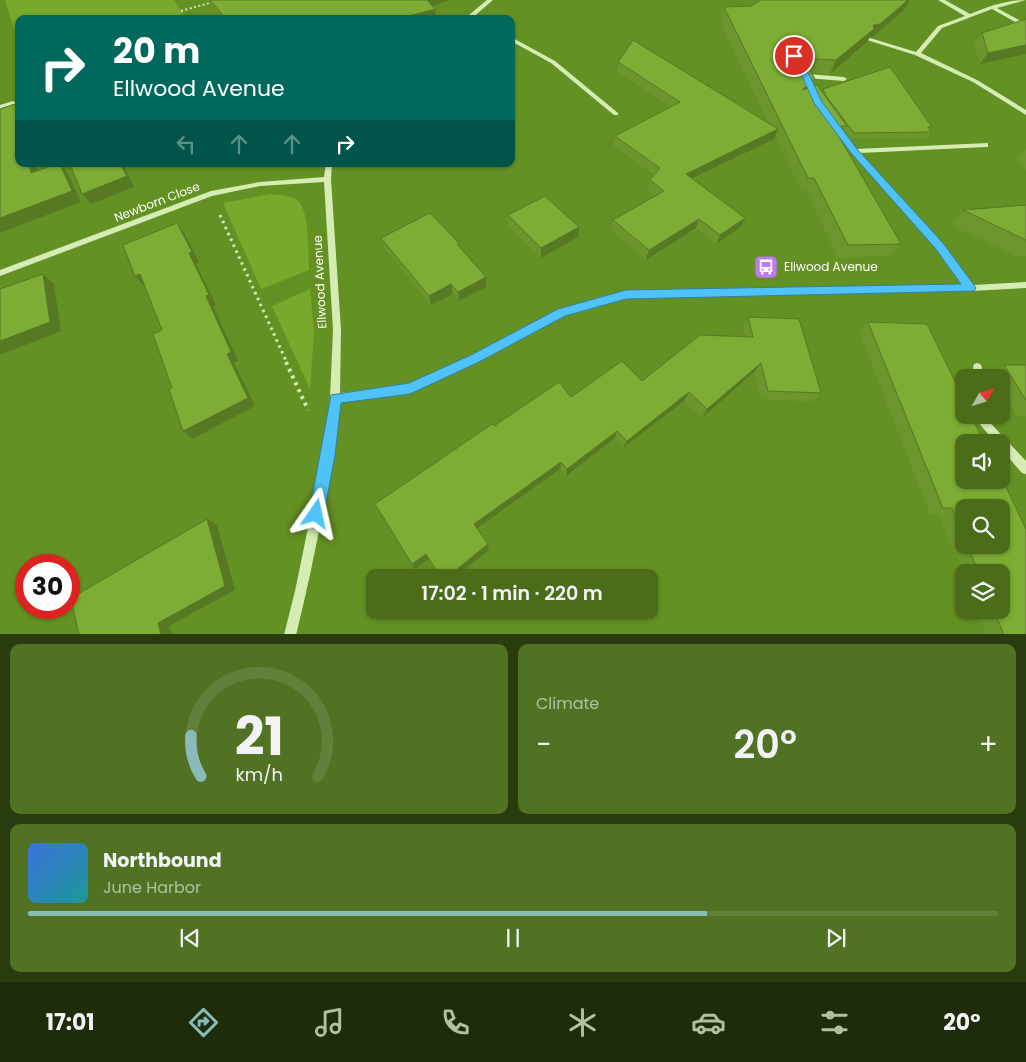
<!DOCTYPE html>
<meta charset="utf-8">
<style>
body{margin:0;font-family:Poppins,sans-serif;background:#527223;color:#f1f3f6;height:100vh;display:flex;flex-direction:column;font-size:19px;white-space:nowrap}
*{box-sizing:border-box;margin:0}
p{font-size:16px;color:#b2c0a2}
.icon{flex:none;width:28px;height:28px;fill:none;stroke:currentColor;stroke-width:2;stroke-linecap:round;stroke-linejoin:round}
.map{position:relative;height:634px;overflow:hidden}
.panel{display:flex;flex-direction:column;gap:10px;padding:10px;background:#293c0e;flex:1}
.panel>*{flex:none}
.hud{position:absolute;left:15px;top:15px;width:500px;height:152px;border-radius:10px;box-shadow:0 1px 4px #0004;background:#00695c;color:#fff;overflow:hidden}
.needle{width:32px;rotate:51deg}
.buttons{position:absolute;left:955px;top:369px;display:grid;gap:10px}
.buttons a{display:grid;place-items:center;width:55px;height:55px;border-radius:10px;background:#4b6d1a;box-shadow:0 1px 4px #0004;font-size:25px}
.speed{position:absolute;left:15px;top:554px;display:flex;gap:10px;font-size:25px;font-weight:700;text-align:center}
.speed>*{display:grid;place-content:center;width:65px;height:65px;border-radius:50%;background:#4b6d1a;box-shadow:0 1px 4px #0004;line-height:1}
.speed .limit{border:8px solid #d22;background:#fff;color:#111}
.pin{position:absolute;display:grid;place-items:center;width:42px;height:42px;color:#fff;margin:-21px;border:2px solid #fff;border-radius:50%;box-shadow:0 1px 5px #0007}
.me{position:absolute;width:55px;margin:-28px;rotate:11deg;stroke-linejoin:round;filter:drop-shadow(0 0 4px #0008)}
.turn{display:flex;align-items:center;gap:18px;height:105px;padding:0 15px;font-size:22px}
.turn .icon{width:65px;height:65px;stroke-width:2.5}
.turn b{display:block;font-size:35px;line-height:42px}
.lanes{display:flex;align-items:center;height:48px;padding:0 15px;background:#0003;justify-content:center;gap:25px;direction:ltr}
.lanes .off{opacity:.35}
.big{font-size:38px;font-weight:600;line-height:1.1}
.panel .card{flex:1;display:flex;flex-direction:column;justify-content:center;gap:8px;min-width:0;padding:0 18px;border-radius:10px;background:#527223}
.panel .dial{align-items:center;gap:0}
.dial svg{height:130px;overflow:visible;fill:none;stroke:#628039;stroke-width:7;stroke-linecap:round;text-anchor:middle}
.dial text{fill:#f1f3f6;stroke:none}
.song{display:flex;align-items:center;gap:15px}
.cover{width:60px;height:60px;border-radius:8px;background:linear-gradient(135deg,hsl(220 70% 55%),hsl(180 70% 35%))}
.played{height:5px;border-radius:2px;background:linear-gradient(90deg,#8bbbb9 70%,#628039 70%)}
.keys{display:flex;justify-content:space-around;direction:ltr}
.heat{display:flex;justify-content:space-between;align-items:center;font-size:28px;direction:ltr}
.panel .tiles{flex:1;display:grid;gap:10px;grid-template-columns:1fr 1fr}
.card:last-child{grid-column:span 2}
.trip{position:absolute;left:366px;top:569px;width:292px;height:50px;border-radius:10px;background:#4b6d1a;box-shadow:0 1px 4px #0004;font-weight:600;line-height:50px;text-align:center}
.tabs{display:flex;height:80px;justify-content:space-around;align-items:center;background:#1e2c0a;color:#b2c0a2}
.tabs .icon{width:35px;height:35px}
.tabs .on{color:#8bbbb9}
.tabs b{font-size:22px;color:#f1f3f6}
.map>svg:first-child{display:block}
.green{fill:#78a92d}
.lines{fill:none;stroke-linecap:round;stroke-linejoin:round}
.path-far2{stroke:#d6ecb5;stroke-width:2;stroke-dasharray:2 2.5;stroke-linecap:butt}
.path-far1{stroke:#d6ecb5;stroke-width:3;stroke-dasharray:2.5 4;stroke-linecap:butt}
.path{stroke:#d6ecb5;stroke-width:4;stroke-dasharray:3 4.5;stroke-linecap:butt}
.minor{fill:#d6ecb5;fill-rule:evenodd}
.wall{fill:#6c952d;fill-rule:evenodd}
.shaded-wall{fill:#587924}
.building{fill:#7dad34;stroke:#587924}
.route{fill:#4fc3f7;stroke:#337fa1}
.labels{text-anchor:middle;stroke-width:5;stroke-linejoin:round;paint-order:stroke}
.street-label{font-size:12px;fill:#fff;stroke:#649123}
.poi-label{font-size:12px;fill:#fff;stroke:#649123;text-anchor:start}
</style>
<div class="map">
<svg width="1026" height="635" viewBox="0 0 1026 635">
<rect width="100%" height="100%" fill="#649123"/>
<g class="green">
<path d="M5 0H174L186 19H19V46Z"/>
<path d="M270 194C278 195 290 195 297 200 310 209 308 254 309 270L261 289 223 203Z"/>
<path d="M310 289 314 332 310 389 272 306Z"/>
</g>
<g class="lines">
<path class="path-far2" d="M181 11 220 0"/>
<path class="path-far1" d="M220 215 287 363"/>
<path class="path" d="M286 362 308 410"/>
<g class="minor">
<path d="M487 0H493L471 19H464Z"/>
<path d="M938 0H945L970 14C988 7 1006 0 1026 0L997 8 1026 24V28L992 9 942 28 921 53 977 80 1026 110V115L973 82 915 55 867 40 870 38 916 52 938 26 965 16Z"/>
<path d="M511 37 555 61 618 113V115H614L551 63 511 41Z"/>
<path d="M804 70 806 71 808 74 844 77 847 79 844 81 806 78 804 77 801 72Z"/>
<path d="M13 101 16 103 15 104 0 109V105Z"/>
<path d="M836 125 838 126 856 149 988 143V147H986L860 153 942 243 973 285 1026 282V288L971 291 626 298 564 316 478 362 410 392 339 402C330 480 315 558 296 635H284L295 591 323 455 330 398 333 330 324 182 260 186 212 196 0 276V270L211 191 260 182 324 177 326 164H332L331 179 341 330 340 393 409 384 472 356 559 310 626 292 964 285 936 247 852 153 833 127Z"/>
<path d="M977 363 980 364 982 367 981 378H971L974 364Z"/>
<path d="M972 415H983L1026 461V474L1022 473 1001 449V442H995Z"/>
</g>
</g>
<g class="wall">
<path d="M206 0H450L432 6 435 9 436 18 435 19H222Z"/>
<path d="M724 7 904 10 873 37 869 38 867 42 830 74 811 72V87L822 91 823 89 932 127 930 130 931 132 927 138 851 139 845 131 840 138 901 244 890 256 838 258 806 191H801L775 136 774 139 693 179 745 218 741 227 716 244 696 228 646 260 611 230 613 220 655 196 648 190 650 180 654 175 613 146 615 136 670 107 617 72 618 62 768 123 720 21Z"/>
<path d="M1026 19 980 64 974 44 982 33Z"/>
<path d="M1026 149V170L1016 159Z"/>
<path d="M1026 205V256L1017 257 950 225 963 210Z"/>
<path d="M508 215 578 237 541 258 508 226Z"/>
<path d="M381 238 459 243V246L486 277V287L459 301 453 294 431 305 384 248Z"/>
<path d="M748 317 821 393 813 402 761 399 754 372 702 418 684 401 623 448 615 438 566 476 560 469 477 529 489 550 454 578H440L429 559 415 569 494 426 571 397 642 381 745 337 743 327Z"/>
<path d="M868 322 927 324 964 400V415H971L984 442H964V480H1001V477L1026 529V635H987L977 610H1001V572H964V576L939 514H930L859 332ZM964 508H1001V545H964Z"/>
<path d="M1004 365H1026V417H1018L1001 390V378H994L992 374Z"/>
</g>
<g class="shaded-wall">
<path d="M425 0H450L426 8Z"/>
<path d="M908 0H910L904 10 873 37 869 38 867 42 830 74 836 60 873 25Z"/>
<path d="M435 9 436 18 435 19H398Z"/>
<path d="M1026 45V54L980 64 988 53Z"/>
<path d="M815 79 808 92 802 90Z"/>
<path d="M15 104 19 108V119Z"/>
<path d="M778 129 774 139 683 183 686 174Z"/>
<path d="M29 164H36L41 184 31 173Z"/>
<path d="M60 164 68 174 81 202 0 233V218Z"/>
<path d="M120 164H123L134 187 91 204 82 194Z"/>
<path d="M745 218 741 227 716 244 720 235Z"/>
<path d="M699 219 696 228 646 260 649 250Z"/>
<path d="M177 223 184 233 199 262 196 264 216 305 213 306 238 361 234 363 255 406 192 439 183 431 227 354Z"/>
<path d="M579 227 578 237 541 258V248Z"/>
<path d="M43 274 54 284 61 331 0 355V341Z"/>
<path d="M140 274 149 284 144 286 135 276Z"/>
<path d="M486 277V287L459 301 458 292Z"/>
<path d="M451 284 453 294 431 305 429 296Z"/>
<path d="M761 363 754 372 702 418 707 409Z"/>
<path d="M689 392 684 401 623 448 627 441Z"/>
<path d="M617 431 615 438 566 476 567 469Z"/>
<path d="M561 462 560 469 475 530 474 524Z"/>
<path d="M207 519 217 525 235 590 169 626 172 635H161L158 623Z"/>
<path d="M488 544 489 550 454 578H446Z"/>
<path d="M426 554 429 559 415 569 412 564Z"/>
</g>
<g class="building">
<path d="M210 0H427L435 9 398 19H226Z"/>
<path d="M761 0H908L880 24 873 25 874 29 836 60 815 59 803 41 798 40 795 42 815 79 802 90 817 85 847 126H833L901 244 848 245 814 178H808L724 7 751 6Z"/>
<path d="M1026 19V45L988 53 982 33Z"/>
<path d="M633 40 778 129 686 174 745 218 720 235 699 219 649 250 613 220 664 191 650 180 660 168 615 136 680 102 618 62Z"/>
<path d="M890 67 932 127H928L931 132 854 133 826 96 823 89Z"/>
<path d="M15 104 19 119V164H29L31 173 57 164H60L72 191 0 218V109Z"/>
<path d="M78 164H120L127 176 82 194 71 166Z"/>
<path d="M545 196 579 227 541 248 508 215Z"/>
<path d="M1026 205V240L963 210Z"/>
<path d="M430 213 459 243 457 244 486 277 458 292 451 284 429 296 381 238Z"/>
<path d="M177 223 192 252 189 253 209 295 206 296 231 352 227 354 248 398 183 431 169 389 172 388 153 334 162 330 140 274 135 276 123 245Z"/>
<path d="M43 274 50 322 0 341V289Z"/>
<path d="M748 317 799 319 821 393 768 391 761 363 707 409 689 392 627 441 617 431 567 469 561 462 474 524 488 544 446 578H441L426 554 412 564 375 504 492 424 494 426 559 382 571 397 622 361 642 381 700 335 753 337Z"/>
<path d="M868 322 927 324 964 400V415H971L984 442H964V480H1001V477L1026 529V635H1004L994 610H1001V572H979L967 545H1001V508H964V536L952 508H943Z"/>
<path d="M1004 365H1026V400Z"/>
<path d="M207 519 225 586 158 623 161 635H79L71 598Z"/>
</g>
<path class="route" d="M794 54 797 55 810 76 822 102 857 149 943 243 974 285 976 288 974 291 626 299 565 316 479 362 410 394 341 403 335 455 324 514 322 519 316 521 311 519 309 514 331 395 409 383 471 355 558 309 626 290 961 284 935 248 851 153 814 103 802 76 790 56Z"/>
<defs>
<g id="bus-square" transform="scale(1.25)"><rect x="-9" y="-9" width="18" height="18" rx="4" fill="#bf78f7" stroke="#649123"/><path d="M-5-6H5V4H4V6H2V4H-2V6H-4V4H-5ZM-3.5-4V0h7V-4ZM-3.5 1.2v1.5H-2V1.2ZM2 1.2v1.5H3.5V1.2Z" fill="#fff"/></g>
</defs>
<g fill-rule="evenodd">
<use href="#bus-square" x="766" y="267"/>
</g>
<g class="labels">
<g class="street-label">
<text transform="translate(157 202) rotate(-21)" y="4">Newborn Close</text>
<text transform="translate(320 282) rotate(-93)" y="4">Ellwood Avenue</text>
</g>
<g class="poi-label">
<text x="784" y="271">Ellwood Avenue</text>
</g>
</g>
</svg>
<div class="buttons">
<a><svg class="needle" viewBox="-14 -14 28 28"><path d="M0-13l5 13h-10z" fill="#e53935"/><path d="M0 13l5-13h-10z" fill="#b2c0a2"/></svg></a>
<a><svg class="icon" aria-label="sound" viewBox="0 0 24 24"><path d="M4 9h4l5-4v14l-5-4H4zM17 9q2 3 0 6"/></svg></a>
<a><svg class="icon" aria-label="search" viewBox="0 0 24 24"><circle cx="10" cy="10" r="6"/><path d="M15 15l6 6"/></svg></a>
<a><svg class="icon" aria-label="layers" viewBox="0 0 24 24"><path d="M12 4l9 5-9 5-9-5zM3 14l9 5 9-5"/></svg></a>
</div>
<div class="speed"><div class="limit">30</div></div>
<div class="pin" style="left:794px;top:56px;background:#d93025"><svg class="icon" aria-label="arrive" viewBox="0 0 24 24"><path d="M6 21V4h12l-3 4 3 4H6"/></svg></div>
<svg class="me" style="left:316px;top:514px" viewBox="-20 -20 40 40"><path d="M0-17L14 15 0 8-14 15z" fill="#4fc3f7" stroke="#fff" stroke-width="4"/></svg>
<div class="trip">17:02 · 1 min · 220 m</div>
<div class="hud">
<div class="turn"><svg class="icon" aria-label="right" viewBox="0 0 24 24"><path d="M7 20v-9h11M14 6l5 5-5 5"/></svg><div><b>20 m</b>Ellwood Avenue</div></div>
<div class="lanes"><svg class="icon off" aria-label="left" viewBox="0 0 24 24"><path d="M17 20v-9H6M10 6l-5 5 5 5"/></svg><svg class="icon off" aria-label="ahead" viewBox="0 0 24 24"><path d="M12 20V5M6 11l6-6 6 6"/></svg><svg class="icon off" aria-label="ahead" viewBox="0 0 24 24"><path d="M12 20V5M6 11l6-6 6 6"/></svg><svg class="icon" aria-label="right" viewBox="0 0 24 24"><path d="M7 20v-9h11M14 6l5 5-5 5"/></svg></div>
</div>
</div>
<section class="panel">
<div class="tiles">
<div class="card dial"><svg viewBox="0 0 100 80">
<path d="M14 69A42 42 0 1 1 86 69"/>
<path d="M14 69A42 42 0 0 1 8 44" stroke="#8bbbb9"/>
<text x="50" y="56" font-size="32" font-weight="700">21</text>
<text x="50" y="72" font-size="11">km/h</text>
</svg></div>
<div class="card"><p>Climate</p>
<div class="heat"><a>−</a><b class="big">20°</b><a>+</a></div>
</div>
<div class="card">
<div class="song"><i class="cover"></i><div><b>Northbound</b><p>June Harbor</p></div></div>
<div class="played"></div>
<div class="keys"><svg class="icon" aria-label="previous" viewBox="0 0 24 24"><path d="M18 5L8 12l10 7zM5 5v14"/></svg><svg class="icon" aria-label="pause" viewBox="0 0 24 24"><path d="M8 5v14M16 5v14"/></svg><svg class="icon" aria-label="next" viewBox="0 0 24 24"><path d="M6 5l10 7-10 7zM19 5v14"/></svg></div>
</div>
</div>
</section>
<nav class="tabs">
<b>17:01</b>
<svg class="icon on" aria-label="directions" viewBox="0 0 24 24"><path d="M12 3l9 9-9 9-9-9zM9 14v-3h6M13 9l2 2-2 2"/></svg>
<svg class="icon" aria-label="music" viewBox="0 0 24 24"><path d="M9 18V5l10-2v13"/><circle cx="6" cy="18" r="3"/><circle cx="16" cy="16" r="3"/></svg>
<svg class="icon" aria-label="phone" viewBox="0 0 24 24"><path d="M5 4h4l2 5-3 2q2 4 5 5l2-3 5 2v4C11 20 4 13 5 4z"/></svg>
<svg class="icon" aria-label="climate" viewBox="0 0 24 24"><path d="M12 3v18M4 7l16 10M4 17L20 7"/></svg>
<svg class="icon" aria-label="car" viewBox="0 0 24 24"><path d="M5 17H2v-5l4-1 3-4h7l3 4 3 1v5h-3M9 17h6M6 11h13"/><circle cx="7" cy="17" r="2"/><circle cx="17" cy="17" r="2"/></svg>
<svg class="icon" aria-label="filters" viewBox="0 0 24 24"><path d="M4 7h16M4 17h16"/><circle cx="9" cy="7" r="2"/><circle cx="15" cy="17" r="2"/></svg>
<b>20°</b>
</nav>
